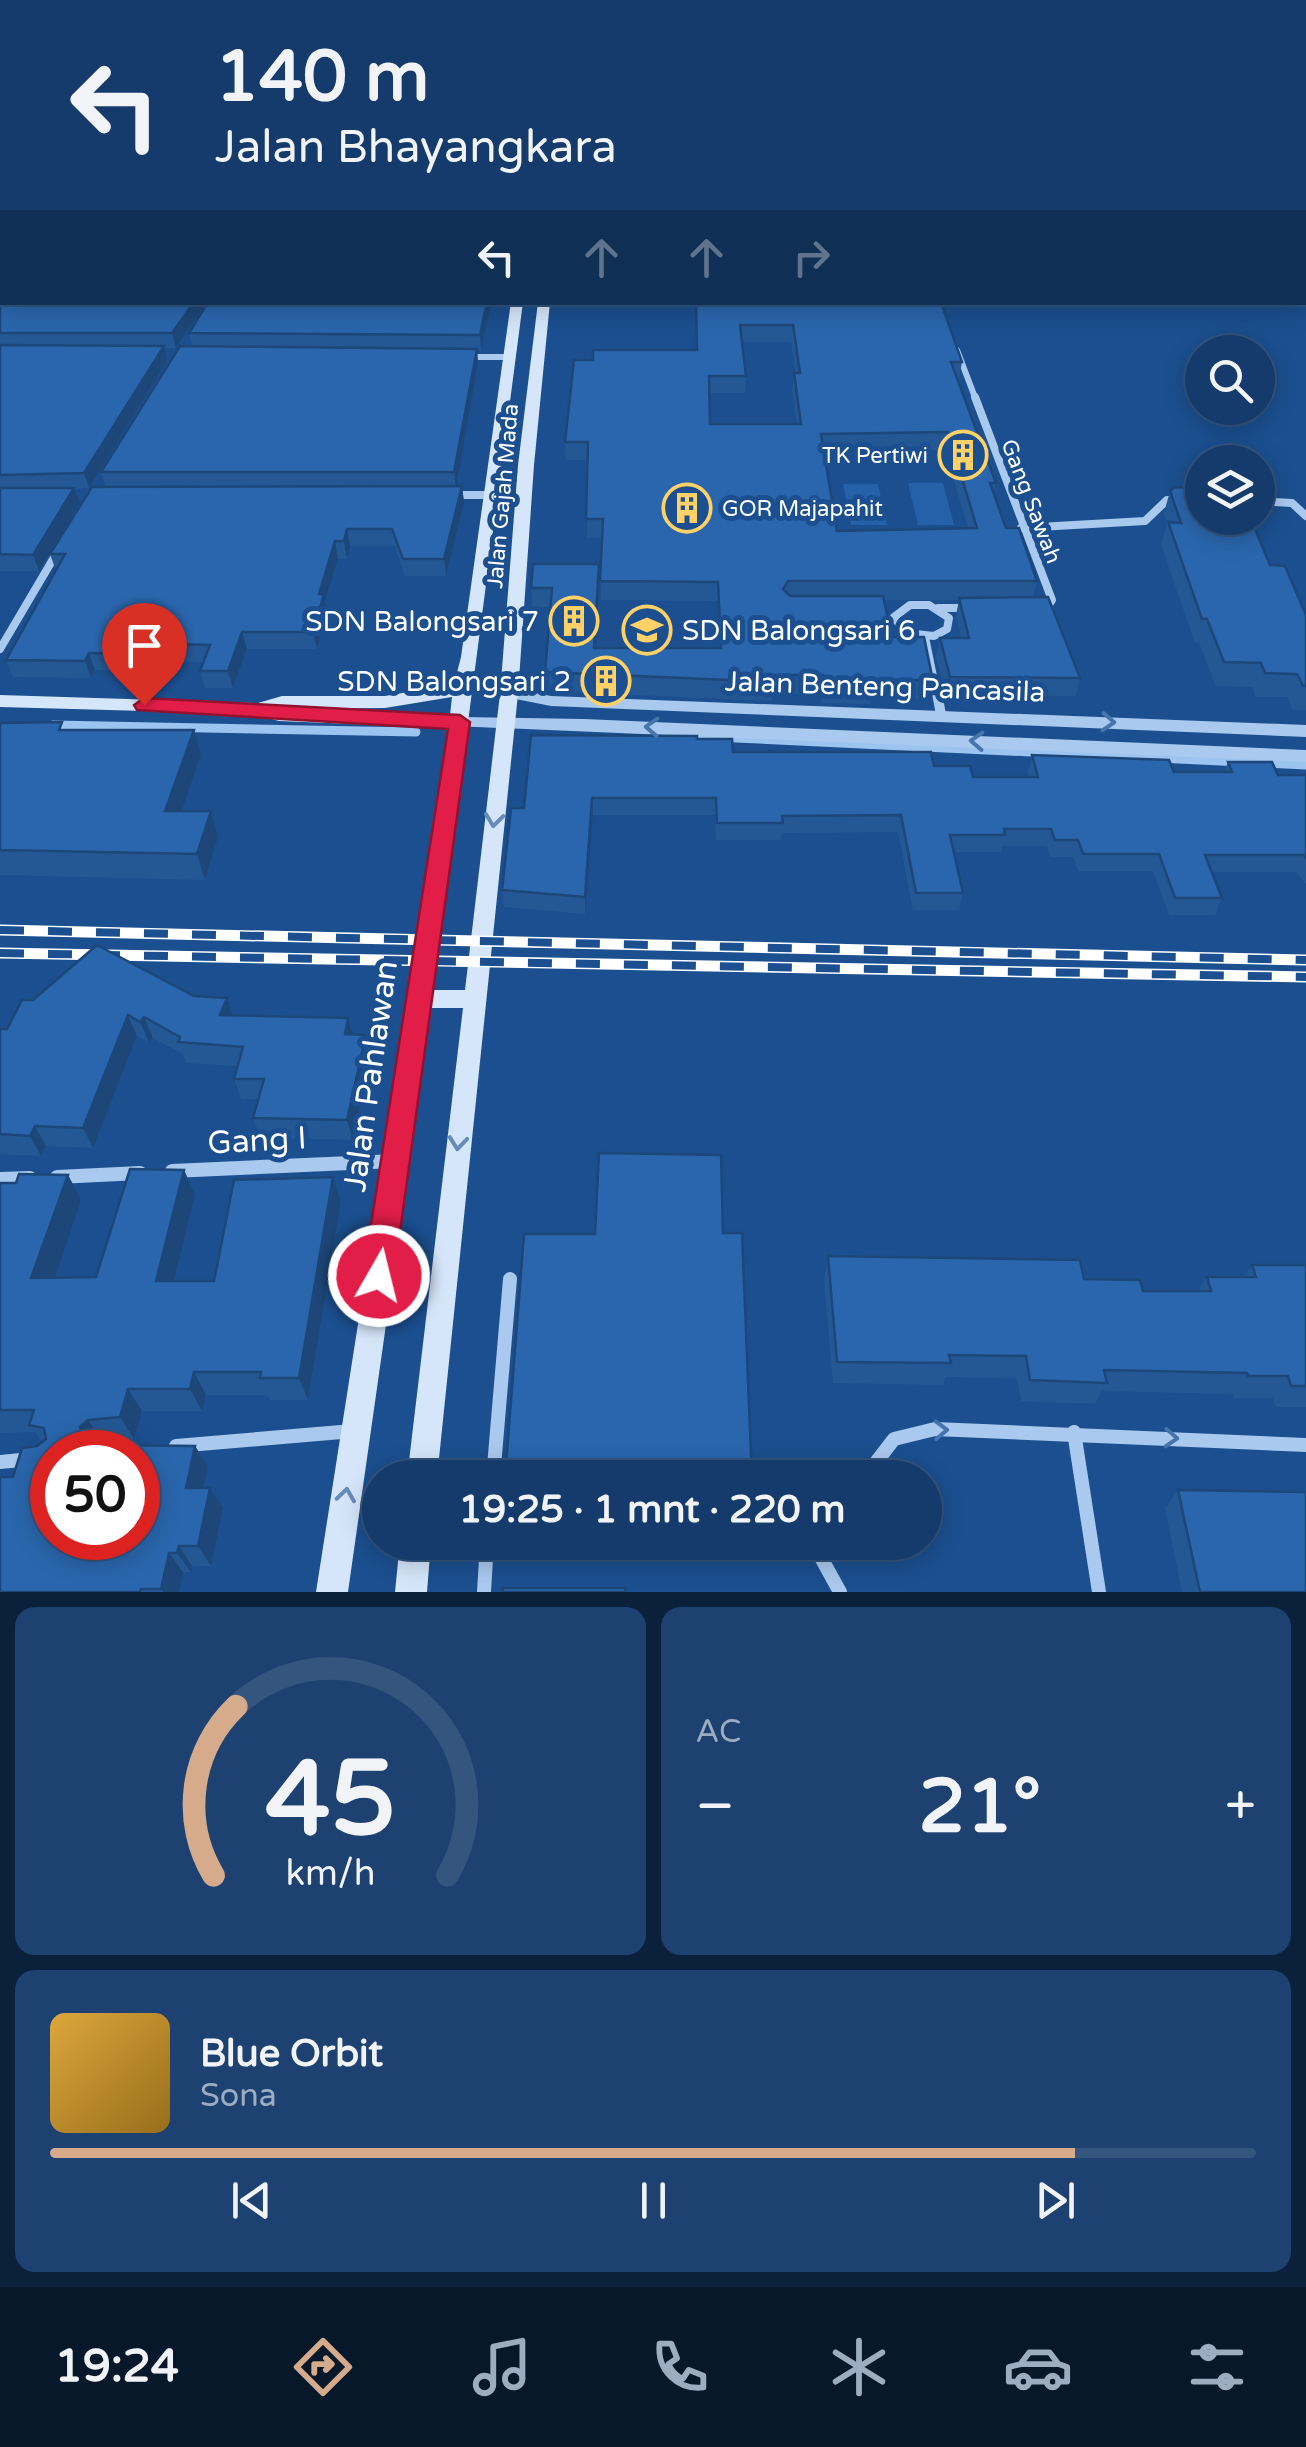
<!DOCTYPE html>
<html lang="id">
<meta charset="utf-8">
<style>
body{margin:0;font-family:"Varela Round",sans-serif;background:#1d4271;color:#f1f3f6;height:100vh;display:flex;flex-direction:column;font-size:38px;white-space:nowrap}
*{box-sizing:border-box;margin:0}
p{font-size:32px;color:#9dadc1}
.icon{flex:none;width:55px;height:55px;fill:none;stroke:currentColor;stroke-width:2;stroke-linecap:round;stroke-linejoin:round}
.map{position:relative;height:1592px;overflow:hidden}
.drawer{display:flex;flex-direction:column;gap:15px;padding:15px;background:#0b203b;flex:1}
.drawer>*{flex:none}
.banner{position:absolute;left:0px;top:0px;width:1308px;height:305px;box-shadow:0 5px 25px #0003,0 0 0 2px #33557e;background:#143b6b;color:#f1f3f6;overflow:hidden}
.buttons{position:absolute;left:1185px;top:335px;display:grid;gap:20px}
.buttons a{display:grid;place-items:center;width:90px;height:90px;border-radius:50%;background:#143b6b;box-shadow:0 5px 25px #0003,0 0 0 2px #33557e;font-size:50px}
.speed{position:absolute;left:30px;top:1430px;display:flex;gap:20px;font-size:50px;font-weight:700;text-align:center}
.speed>*{display:grid;place-content:center;width:130px;height:130px;border-radius:50%;background:#143b6b;box-shadow:0 5px 25px #0003,0 0 0 2px #33557e;line-height:1}
.speed .limit{border:15px solid #d22;background:#fff;color:#111}
.pin{position:absolute;display:grid;place-items:center;width:85px;height:85px;color:#fff;margin:-102px -42px;border-radius:50% 50% 50% 0;rotate:-45deg;box-shadow:0 0 10px #0007}
.pin .icon{rotate:45deg}
.me{position:absolute;width:110px;margin:-55px;rotate:8deg;stroke-linejoin:round;filter:drop-shadow(0 0 8px #0008)}
.turn{display:flex;align-items:center;gap:35px;height:210px;padding:0 50px;font-size:45px}
.turn .icon{width:130px;height:130px;stroke-width:2.5}
.turn b{display:block;font-size:70px;line-height:85px}
.lanes{display:flex;align-items:center;height:95px;padding:0 50px;background:#0003;justify-content:center;gap:50px;direction:ltr}
.lanes .off{opacity:.35}
.big{font-size:75px;font-weight:800;line-height:1.1}
.drawer .card{flex:1;display:flex;flex-direction:column;justify-content:center;gap:15px;min-width:0;padding:0 35px;border-radius:20px;background:#1d4271}
.drawer .dial{align-items:center;gap:0}
.dial svg{height:260px;overflow:visible;fill:none;stroke:#33557e;stroke-width:7;stroke-linecap:round;text-anchor:middle}
.dial text{fill:#f1f3f6;stroke:none}
.song{display:flex;align-items:center;gap:30px}
.cover{width:120px;height:120px;border-radius:15px;background:linear-gradient(135deg,hsl(40 70% 55%),hsl(40 70% 35%))}
.played{height:10px;border-radius:5px;background:linear-gradient(90deg,#d6ab8b 85%,#33557e 85%)}
.keys{display:flex;justify-content:space-around;direction:ltr}
.heat{display:flex;justify-content:space-between;align-items:center;font-size:55px;direction:ltr}
.drawer .tiles{flex:1;display:grid;gap:15px;grid-template-columns:1fr 1fr}
.card:last-child{grid-column:span 2}
.trip{position:absolute;left:362px;top:1460px;width:580px;height:100px;border-radius:50px;background:#143b6b;box-shadow:0 5px 25px #0003,0 0 0 2px #33557e;font-weight:800;line-height:100px;text-align:center}
.tab-bar{display:flex;height:160px;justify-content:space-around;align-items:center;background:#08182b;color:#9dadc1}
.tab-bar .icon{width:70px;height:70px}
.tab-bar .active{color:#d6ab8b}
.tab-bar b{font-size:45px;color:#f1f3f6}
.map>svg:first-child{display:block}
.green{fill:#2461a8}
.lines{fill:none;stroke-linecap:round;stroke-linejoin:round}
.stream{stroke:#9cc4f0;stroke-width:9}
.minor-far3{stroke:#a9c9ee;stroke-width:6}
.minor-far2{stroke:#a9c9ee;stroke-width:8}
.minor-far1{stroke:#a9c9ee;stroke-width:10}
.minor{stroke:#a9c9ee;stroke-width:14}
.tertiary{fill:#a9c9ee;fill-rule:evenodd}
.secondary{fill:#d6e6fa;fill-rule:evenodd}
.rail-casing{stroke:#fff;stroke-width:11}
.rail{stroke:#1b4f8f;stroke-width:8;stroke-dasharray:24;stroke-linecap:butt}
.wall{fill:#245895;fill-rule:evenodd}
.shaded-wall{fill:#1d4779}
.building{fill:#2a66ad;stroke:#1d4779;stroke-width:2.5;fill-rule:evenodd}
.oneway{stroke:#4674ac}
.oneway2{stroke:#668bba}
.route{fill:#e11d48;stroke:#92132f;stroke-width:2.5}
.labels{text-anchor:middle;stroke-width:10;stroke-linejoin:round;paint-order:stroke}
.far-poi-label{font-size:22px;fill:#fff;stroke:#1b4f8f;text-anchor:end}
.far-street-label{font-size:22px;fill:#fff;stroke:#1b4f8f}
.poi-label{font-size:28px;fill:#fff;stroke:#1b4f8f;text-anchor:end}
.street-label{font-size:28px;fill:#fff;stroke:#1b4f8f}
.near-street-label{font-size:32px;fill:#fff;stroke:#1b4f8f}
</style>
<div class="map">
<svg width="1306" height="1592" viewBox="0 0 1306 1592">
<rect width="100%" height="100%" fill="#1b4f8f"/>
<g class="green">
<path d="M908 483H943L954 525H918Z"/>
<path d="M843 484H878L887 525H851Z"/>
</g>
<g class="lines">
<g class="stream">
<path d="M53 725 416 732"/>
<path d="M693 736 1306 765"/>
</g>
<g class="minor-far3">
<path d="M957 350 976 400"/>
<path d="M466 357H509"/>
</g>
<g class="minor-far2">
<path d="M975 397 1052 600 1048 606 1040 607"/>
<path d="M451 495H492"/>
<path d="M1258 501 1292 503 1306 516"/>
<path d="M1021 528 1145 521 1167 500H1202"/>
<path d="M910 605H929L949 618 947 629 934 636 906 633 894 617Z"/>
<path d="M938 608H968"/>
<path d="M925 637 937 696"/>
<path d="M0 649 59 549"/>
</g>
<path class="minor-far1" d="M937 693 941 715"/>
<g class="minor">
<path d="M172 1171 395 1161"/>
<path d="M57 1177 140 1173"/>
<path d="M0 1179 30 1178"/>
<path d="M1074 1432 1099 1592"/>
<path d="M176 1446 353 1431"/>
<path d="M0 1462 52 1457"/>
<path d="M493 1478 510 1279"/>
<path d="M864 1478 894 1439 935 1429 1306 1445"/>
<path d="M432 1542 818 1552"/>
<path d="M818 1552 840 1592"/>
<path d="M484 1592 487 1542"/>
</g>
<g class="tertiary">
<path d="M462 684H490L551 696 1306 725V737L551 706 490 694 456 693 454 689Z"/>
<path d="M459 717 584 719 1306 750V762L453 726 451 722 453 718Z"/>
</g>
<g class="secondary">
<rect x="545" y="0" width="8" height="2"/>
<rect x="560" y="0" width="8" height="2"/>
<path d="M511 302H523L433 990H465L500 694 518 465 538 302H550L534 465 518 694 437 1478H407L463 1008H431L348 1592H316L437 820 448 728 279 721 253 714 0 707V695L258 703 282 696H385L454 684 461 657ZM452 697 450 715 279 709 385 708Z"/>
<path d="M400 1542H431L427 1592H395Z"/>
</g>
<g class="rail-casing">
<g id="rail">
<path d="M0 930 1306 960"/>
<path d="M0 953 1306 977"/>
</g>
</g>
<use href="#rail" class="rail"/>
</g>
<g class="wall">
<path d="M0 0H528V2H2L207 302 176 348H164L167 361 89 488 75 489 80 503 39 571H0Z"/>
<path d="M208 302H492L481 350H477L478 364 456 486H462L464 503 446 576H405L395 546H350L347 559H338L325 601 327 611 317 649H247L233 688H205L200 671 203 662 142 661 138 671 95 670 91 678 13 677 6 660 56 571 50 554 106 487 101 472 192 346 189 333Z"/>
<path d="M695 302H941L962 362 959 379H957L996 483 994 494 1006 528 1037 581 1033 597 1080 678 1076 696 946 695 936 656 940 638H961L956 615 959 600H884L892 637 932 676 928 695H922V699H871L870 704 822 703 821 694H773L772 701 547 691 545 672 550 607H532L531 588 599 583 596 648H720L718 601 601 600 602 537 587 538 588 460H566L565 442 593 360 696 350ZM742 342H791L796 373H794L792 390 797 424H710L709 393H745L746 376ZM945 450 968 528 837 531 824 452Z"/>
<path d="M1170 491 1244 528 1306 615V710H1293L1287 697H1256L1252 687 1216 686 1199 643H1195L1161 545 1167 524 1164 513Z"/>
<path d="M0 723 65 730H194L201 755 182 811H211L218 837 205 880 0 875Z"/>
<path d="M697 739 733 752 934 766 973 777H1029L1028 772 1032 755 1174 772H1224L1228 762 1278 775H1306V884L1296 872H1212L1222 898 1215 915H1169L1153 871H1078L1073 857H1050L1047 846H1002L1001 852H954L963 893 959 910H913L898 832 782 833 781 840H716L715 815H593L585 914 504 907 502 890 524 808Z"/>
<path d="M22 1000 232 1015 348 1018 353 1034 366 1035 371 1055 353 1140 261 1138 253 1118 258 1099H241L234 1079 237 1066 186 1063 183 1054 153 1038 149 1042 137 1036 93 1148 46 1146 41 1156 0 1154V1029H7Z"/>
<path d="M184 1170 195 1195 174 1281H214L341 1202 308 1400H270L267 1395H206L202 1411H142L134 1439 115 1441 118 1445 195 1446 208 1467 203 1488H210L223 1508 211 1566H192L191 1572H183L179 1592H0L13 1477 42 1442 35 1432 0 1433V1183H16L68 1175 81 1200 55 1277H96Z"/>
<path d="M828 1256 1084 1279 1143 1291H1198L1207 1277H1245L1252 1265H1306V1407H1276L1273 1398H1234L1233 1394 1102 1391 1095 1404 1021 1401 1017 1378 946 1377 943 1385 833 1383 824 1279Z"/>
<path d="M1178 1490 1306 1592H1182L1165 1509Z"/>
</g>
<g class="shaded-wall">
<path d="M194 302H207L176 348 172 333Z"/>
<path d="M487 302H492L481 350 480 335Z"/>
<path d="M164 346 167 361 89 488 84 473Z"/>
<path d="M477 349 478 364 456 488 454 472Z"/>
<path d="M462 486 464 503 446 576 444 559Z"/>
<path d="M74 488 80 503 39 571 33 555Z"/>
<path d="M347 529 350 546 347 559 344 541Z"/>
<path d="M335 541 338 559 325 601 327 611 317 649 313 632 319 594Z"/>
<path d="M599 564V583L595 667 594 648Z"/>
<path d="M242 632 247 649 233 688 228 671Z"/>
<path d="M137 643 142 661 138 671 132 654Z"/>
<path d="M89 653 95 670 91 678 85 661Z"/>
<path d="M194 730 201 755 173 837 165 811Z"/>
<path d="M592 798 593 815 585 914V897Z"/>
<path d="M211 811 218 837 205 880 197 854Z"/>
<path d="M227 998 234 1019 220 1015Z"/>
<path d="M128 1015 137 1036 93 1148 83 1128Z"/>
<path d="M144 1017 153 1038 149 1042 140 1022Z"/>
<path d="M348 1018 354 1039 345 1034Z"/>
<path d="M366 1035 371 1055 353 1140 347 1120Z"/>
<path d="M35 1126 46 1146 41 1156 30 1136Z"/>
<path d="M184 1170 195 1195 168 1305 156 1281Z"/>
<path d="M68 1175 81 1200 47 1301 31 1278Z"/>
<path d="M333 1177 341 1202 308 1400 299 1378Z"/>
<path d="M194 1372 206 1395 202 1411 190 1389Z"/>
<path d="M128 1389 142 1411 134 1439 120 1417Z"/>
<path d="M88 1420 103 1442 84 1440 80 1427Z"/>
<path d="M195 1446 208 1467 199 1508 186 1488Z"/>
<path d="M210 1488 223 1508 211 1566 198 1546Z"/>
<path d="M179 1546 192 1566 191 1572 177 1553Z"/>
<path d="M169 1553 183 1572 179 1592H163L161 1589Z"/>
</g>
<g class="building">
<path d="M0 0H525L524 2H2V302H194L172 333H0Z"/>
<path d="M726 0H1306V177L1305 2H726Z"/>
<path d="M208 302H487L480 335 189 333Z"/>
<path d="M696 302H941L962 362H951L996 483H990L1006 528H1019L1037 581H788L783 589 790 596H883L892 637H924L932 676H924L925 680H871L872 685 824 684 823 675H773L774 682 545 672 552 588H531L533 564H599L594 648H721L718 582 600 581 603 519H586L588 442H565L574 360H593V350H697ZM740 325H793L800 373H794L801 424H710L709 376H746ZM948 432 977 528 837 531 821 434Z"/>
<path d="M0 345 164 346 84 473 0 475Z"/>
<path d="M180 346 477 349 454 472H101Z"/>
<path d="M462 486 444 559H403L392 529H347L344 541H335L319 594H324L313 632H242L228 671H200L210 645 137 643 132 654 89 653 85 661 6 660 65 554H50L92 487Z"/>
<path d="M1175 487 1202 488V518H1240L1244 528 1255 529 1270 565 1285 566 1306 615V686H1303L1297 674 1265 673 1261 663 1224 662 1207 619H1202L1168 522 1181 523 1170 491Z"/>
<path d="M0 488H74L33 555 0 554Z"/>
<path d="M1048 597 1080 678 950 677 940 638H969L959 598Z"/>
<path d="M62 722 59 730H194L165 811H211L197 854 0 850V723Z"/>
<path d="M531 735 697 736V739H732L733 752H931L934 766H970L973 777H1038L1032 755 1169 760 1174 772H1232L1228 762H1272L1278 775H1306V858L1304 855H1205L1222 898H1175L1159 854H1083L1078 840H1055L1051 829H1004L1005 835H950L963 893H916L901 815 782 816 783 823H717L716 798H592L585 897 502 890 511 808H524Z"/>
<path d="M97 945 194 996 227 998 220 1015 348 1018 345 1034 366 1035 347 1120 253 1118 264 1079H234L243 1047 178 1042 180 1037 144 1017 140 1022 128 1015 83 1128 35 1126 30 1136 0 1134V1029H7L22 1000H33Z"/>
<path d="M599 1153 721 1155 723 1233H742L752 1478H505L524 1234H595Z"/>
<path d="M130 1169 184 1170 156 1281H214L234 1180 333 1177 299 1378H260L261 1372H194L190 1389H128L120 1417 88 1420 80 1427 84 1440 114 1439 113 1445 195 1446 186 1488H210L198 1546H179L177 1553H169L161 1589H141L140 1592H0V1477H13L22 1448 37 1446 46 1439 44 1428 29 1425 34 1410H0V1183H16L19 1174 68 1175 31 1278 96 1277ZM52 1452H138V1538H52Z"/>
<path d="M828 1256 1080 1260 1084 1279 1140 1280 1143 1291H1211L1207 1277H1256L1252 1265H1306V1386H1291L1288 1376H1248L1247 1373 1104 1370 1107 1383 1030 1380 1026 1356 949 1355 951 1363 837 1362Z"/>
<path d="M1178 1490 1306 1492V1592H1200Z"/>
<rect x="503" y="1588" width="122" height="4"/>
</g>
<defs><path id="oneway-chevron" d="M-2-3.5L2.5 0L-2 3.5" fill="none" stroke-width="1.6" stroke-linecap="round" stroke-linejoin="round" transform="scale(2.5)"/></defs>
<g class="oneway">
<use href="#oneway-chevron" transform="translate(1108 722) rotate(3)"/>
<use href="#oneway-chevron" transform="translate(652 727) rotate(-177)"/>
<use href="#oneway-chevron" transform="translate(977 741) rotate(-177)"/>
<use href="#oneway-chevron" transform="translate(941 1430) rotate(-2)"/>
<use href="#oneway-chevron" transform="translate(1171 1438) rotate(3)"/>
</g>
<g class="oneway2">
<use href="#oneway-chevron" transform="translate(494 820) rotate(97)"/>
<use href="#oneway-chevron" transform="translate(458 1143) rotate(96)"/>
<use href="#oneway-chevron" transform="translate(346 1495) rotate(-82)"/>
</g>
<path class="route" d="M144 698 460 715 470 722 394 1276 390 1287 379 1291 368 1287 363 1276 448 729 137 710 134 705Z"/>
<defs>
<g id="building-ring" transform="scale(2.5)"><circle r="9.5" fill="#1b4f8f" stroke="#ffd166" stroke-width="1.5"/><path d="M-4-6H4V6H1V3H-1V6H-4ZM-2.5-4.3h1.7v1.8h-1.7ZM.8-4.3h1.7v1.8H.8ZM-2.5-1h1.7V.8h-1.7ZM.8-1h1.7V.8H.8Z" fill="#ffd166"/></g>
<g id="school-ring" transform="scale(2.5)"><circle r="9.5" fill="#1b4f8f" stroke="#ffd166" stroke-width="1.5"/><path d="M0-5L7-2L0 1L-7-2ZM-4 1L0 2.5L4 1V4Q0 6-4 4Z" fill="#ffd166"/></g>
</defs>
<g fill-rule="evenodd">
<use href="#building-ring" x="963" y="455"/>
<use href="#building-ring" x="687" y="508"/>
<use href="#building-ring" x="574" y="621"/>
<use href="#school-ring" x="647" y="630"/>
<use href="#building-ring" x="606" y="681"/>
</g>
<g class="labels">
<g class="far-poi-label">
<text x="928" y="463">TK Pertiwi</text>
<text x="722" y="516" text-anchor="start">GOR Majapahit</text>
</g>
<g class="far-street-label">
<text transform="translate(502 496) rotate(-85)" y="8">Jalan Gajah Mada</text>
<text transform="translate(1032 501) rotate(69)" y="8">Gang Sawah</text>
</g>
<g class="poi-label">
<text x="539" y="631">SDN Balongsari 7</text>
<text x="682" y="640" text-anchor="start">SDN Balongsari 6</text>
<text x="571" y="691">SDN Balongsari 2</text>
</g>
<g class="street-label">
<text transform="translate(885 686) rotate(2)" y="10">Jalan Benteng Pancasila</text>
</g>
<g class="near-street-label">
<text transform="translate(370 1076) rotate(-82)" y="11">Jalan Pahlawan</text>
<text transform="translate(257 1140) rotate(-3)" y="11">Gang I</text>
</g>
</g>
</svg>
<div class="buttons">
<a><svg class="icon" aria-label="search" viewBox="0 0 24 24"><circle cx="10" cy="10" r="6"/><path d="M15 15l6 6"/></svg></a>
<a><svg class="icon" aria-label="layers" viewBox="0 0 24 24"><path d="M12 4l9 5-9 5-9-5zM3 14l9 5 9-5"/></svg></a>
</div>
<div class="speed"><div class="limit">50</div></div>
<div class="pin" style="left:144px;top:705px;background:#d93025"><svg class="icon" aria-label="arrive" viewBox="0 0 24 24"><path d="M6 21V4h12l-3 4 3 4H6"/></svg></div>
<svg class="me" style="left:379px;top:1276px" viewBox="-20 -20 40 40"><circle r="17" fill="#e11d48" stroke="#fff" stroke-width="3"/><path d="M0-11L8 9 0 5-8 9z" fill="#fff"/></svg>
<div class="trip">19:25 · 1 mnt · 220 m</div>
<div class="banner">
<div class="turn"><svg class="icon" aria-label="left" viewBox="0 0 24 24"><path d="M17 20v-9H6M10 6l-5 5 5 5"/></svg><div><b>140 m</b>Jalan Bhayangkara</div></div>
<div class="lanes"><svg class="icon" aria-label="left" viewBox="0 0 24 24"><path d="M17 20v-9H6M10 6l-5 5 5 5"/></svg><svg class="icon off" aria-label="ahead" viewBox="0 0 24 24"><path d="M12 20V5M6 11l6-6 6 6"/></svg><svg class="icon off" aria-label="ahead" viewBox="0 0 24 24"><path d="M12 20V5M6 11l6-6 6 6"/></svg><svg class="icon off" aria-label="right" viewBox="0 0 24 24"><path d="M7 20v-9h11M14 6l5 5-5 5"/></svg></div>
</div>
</div>
<section class="drawer">
<div class="tiles">
<div class="card dial"><svg viewBox="0 0 100 80">
<path d="M14 69A42 42 0 1 1 86 69"/>
<path d="M14 69A42 42 0 0 1 21 17" stroke="#d6ab8b"/>
<text x="50" y="56" font-size="32" font-weight="700">45</text>
<text x="50" y="72" font-size="11">km/h</text>
</svg></div>
<div class="card"><p>AC</p>
<div class="heat"><a>−</a><b class="big">21°</b><a>+</a></div>
</div>
<div class="card">
<div class="song"><i class="cover"></i><div><b>Blue Orbit</b><p>Sona</p></div></div>
<div class="played"></div>
<div class="keys"><svg class="icon" aria-label="previous" viewBox="0 0 24 24"><path d="M18 5L8 12l10 7zM5 5v14"/></svg><svg class="icon" aria-label="pause" viewBox="0 0 24 24"><path d="M8 5v14M16 5v14"/></svg><svg class="icon" aria-label="next" viewBox="0 0 24 24"><path d="M6 5l10 7-10 7zM19 5v14"/></svg></div>
</div>
</div>
</section>
<nav class="tab-bar">
<b>19:24</b>
<svg class="icon active" aria-label="directions" viewBox="0 0 24 24"><path d="M12 3l9 9-9 9-9-9zM9 14v-3h6M13 9l2 2-2 2"/></svg>
<svg class="icon" aria-label="music" viewBox="0 0 24 24"><path d="M9 18V5l10-2v13"/><circle cx="6" cy="18" r="3"/><circle cx="16" cy="16" r="3"/></svg>
<svg class="icon" aria-label="phone" viewBox="0 0 24 24"><path d="M5 4h4l2 5-3 2q2 4 5 5l2-3 5 2v4C11 20 4 13 5 4z"/></svg>
<svg class="icon" aria-label="climate" viewBox="0 0 24 24"><path d="M12 3v18M4 7l16 10M4 17L20 7"/></svg>
<svg class="icon" aria-label="car" viewBox="0 0 24 24"><path d="M5 17H2v-5l4-1 3-4h7l3 4 3 1v5h-3M9 17h6M6 11h13"/><circle cx="7" cy="17" r="2"/><circle cx="17" cy="17" r="2"/></svg>
<svg class="icon" aria-label="filters" viewBox="0 0 24 24"><path d="M4 7h16M4 17h16"/><circle cx="9" cy="7" r="2"/><circle cx="15" cy="17" r="2"/></svg>
</nav>
